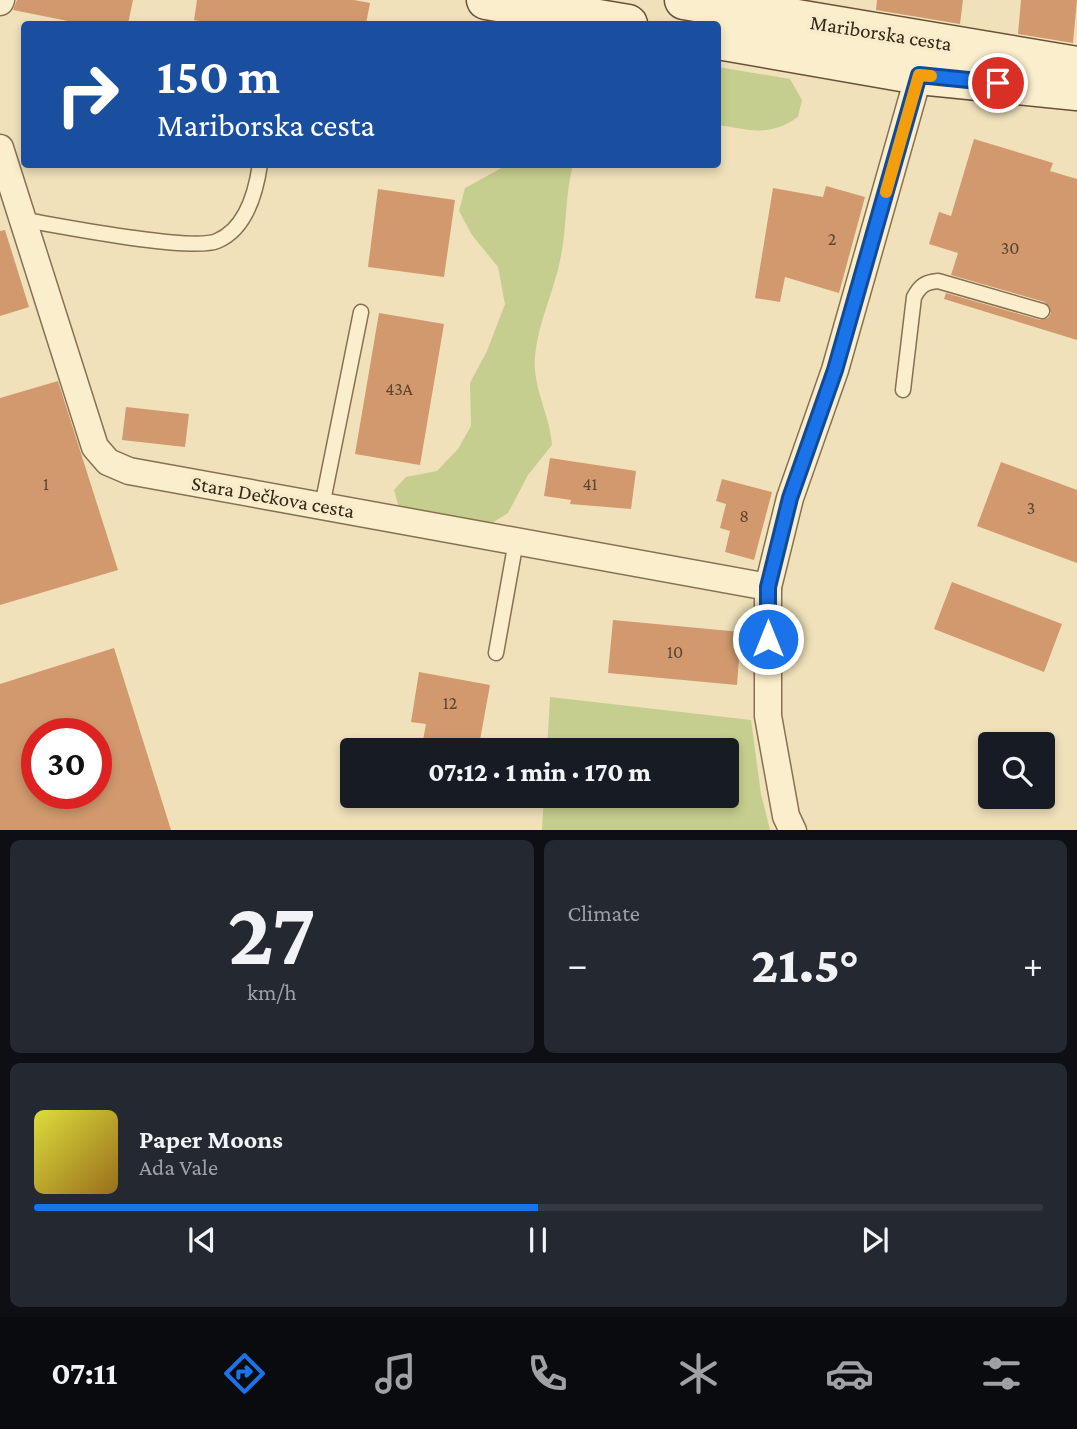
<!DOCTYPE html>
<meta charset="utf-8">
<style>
body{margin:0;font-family:"Crimson Pro",serif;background:#242831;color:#f1f3f6;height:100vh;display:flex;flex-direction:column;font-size:26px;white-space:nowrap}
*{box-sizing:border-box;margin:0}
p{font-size:23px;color:#9ea1a6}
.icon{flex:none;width:38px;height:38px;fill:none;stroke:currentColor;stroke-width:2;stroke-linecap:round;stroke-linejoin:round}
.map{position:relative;height:830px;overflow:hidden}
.side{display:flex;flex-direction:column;gap:10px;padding:10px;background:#0d0f14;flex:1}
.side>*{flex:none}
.banner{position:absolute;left:21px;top:21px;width:700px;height:147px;border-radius:7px;box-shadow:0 4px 10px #0003;background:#1a4fa0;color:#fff;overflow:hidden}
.fabs{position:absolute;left:978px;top:732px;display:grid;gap:14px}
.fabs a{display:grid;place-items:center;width:77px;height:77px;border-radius:7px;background:#171b24;box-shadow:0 4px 10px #0003;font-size:35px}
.speed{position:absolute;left:21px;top:718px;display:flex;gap:14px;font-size:35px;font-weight:700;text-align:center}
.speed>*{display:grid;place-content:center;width:91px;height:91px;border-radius:50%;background:#171b24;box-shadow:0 4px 10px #0003;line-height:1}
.speed .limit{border:10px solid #d22;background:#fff;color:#111}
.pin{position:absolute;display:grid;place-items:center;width:60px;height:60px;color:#fff;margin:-30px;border:4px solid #fff;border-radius:50%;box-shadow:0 2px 7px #0007}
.me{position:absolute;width:77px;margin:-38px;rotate:0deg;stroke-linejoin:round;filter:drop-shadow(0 0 5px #0008)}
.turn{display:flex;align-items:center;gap:24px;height:147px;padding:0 21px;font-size:32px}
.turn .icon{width:91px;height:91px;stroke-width:2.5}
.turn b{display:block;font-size:49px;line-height:60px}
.big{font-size:52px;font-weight:800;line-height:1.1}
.side .card{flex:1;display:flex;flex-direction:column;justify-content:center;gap:10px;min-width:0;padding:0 24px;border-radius:10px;background:#242831}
.side .dial{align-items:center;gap:0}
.dial b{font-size:91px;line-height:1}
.song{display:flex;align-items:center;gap:21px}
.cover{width:84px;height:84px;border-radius:10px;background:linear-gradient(135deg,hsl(60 70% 55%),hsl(40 70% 35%))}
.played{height:7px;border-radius:4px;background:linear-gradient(90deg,#1a73e8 50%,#363941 50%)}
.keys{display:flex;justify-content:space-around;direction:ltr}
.heat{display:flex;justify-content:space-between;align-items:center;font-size:38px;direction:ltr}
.side .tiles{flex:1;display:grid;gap:10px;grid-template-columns:1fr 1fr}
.card:last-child{grid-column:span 2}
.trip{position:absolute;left:340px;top:738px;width:399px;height:70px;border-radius:7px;background:#171b24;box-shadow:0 4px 10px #0003;font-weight:800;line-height:70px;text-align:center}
.menu{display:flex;height:112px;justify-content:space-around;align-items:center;background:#090b0e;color:#9ea1a6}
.menu .icon{width:49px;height:49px}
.menu .active{color:#1a73e8}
.menu b{font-size:32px;color:#f1f3f6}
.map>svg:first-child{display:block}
.green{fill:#c5ce8e}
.building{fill:#d1996d;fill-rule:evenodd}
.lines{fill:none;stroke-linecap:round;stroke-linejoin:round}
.service-casing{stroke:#877153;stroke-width:17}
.minor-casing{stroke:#877153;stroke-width:29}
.secondary-casing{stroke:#695137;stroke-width:41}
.service{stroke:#fbeecd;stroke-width:14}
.minor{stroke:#fbeecd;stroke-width:26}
.secondary{stroke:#fbeecd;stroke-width:38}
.route-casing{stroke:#114b97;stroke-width:18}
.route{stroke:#1a73e8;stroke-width:12}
.slow{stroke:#f59e0b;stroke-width:12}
.labels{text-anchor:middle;stroke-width:7;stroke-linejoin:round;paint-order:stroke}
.number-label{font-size:18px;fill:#5c442e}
.street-label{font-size:21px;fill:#352819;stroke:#f7ebc9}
</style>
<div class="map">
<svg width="1077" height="831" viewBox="0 0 1077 831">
<rect width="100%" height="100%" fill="#f0e1ba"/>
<g class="green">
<path d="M718 67 790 79 802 100 798 117C769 137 751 130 718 125Z"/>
<path d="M507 165H573C565 195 567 225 561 256 555 289 538 322 535 356 532 387 550 415 552 445L528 475 508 513 492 523 455 522 399 508 394 490 406 477 437 471 458 449 471 426 470 383 487 351 505 304 498 267 472 235 459 211 465 188Z"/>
<path d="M550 697 751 720 761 794 770 830H542L544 796H726V751H547Z"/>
</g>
<g class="building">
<path d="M17 0H133L128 24H83L13 10Z"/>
<path d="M197 0H354L370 3 366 24H216L194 20Z"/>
<path d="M877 0H963L960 24 876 10Z"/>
<path d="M1021 0H1077L1073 43 1018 34Z"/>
<path d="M974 139 1053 163 1050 171 1077 179V340L944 299 946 293 1040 320 1048 318 1051 313 1045 302 951 275 958 253 929 244 939 212 951 216Z"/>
<path d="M826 186 865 197 839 293 785 277 780 302 755 298 773 188 823 197Z"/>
<path d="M378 189 455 200 444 277 368 267Z"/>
<path d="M5 230 29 307 0 316V231Z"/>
<path d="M379 313 444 324 420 465 355 454Z"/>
<path d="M58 381 118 570 0 605V398Z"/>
<path d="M126 407 189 414 185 447 122 440Z"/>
<path d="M550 458 636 471 631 509 570 504 571 500 544 496Z"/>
<path d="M1001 462 1077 490V563L977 526Z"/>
<path d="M722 479 772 492 754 560 725 552 730 531 720 528 726 504 716 501Z"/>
<path d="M952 582 1062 624 1044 672 934 629Z"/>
<path d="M613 620 741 632 737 685 608 673Z"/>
<path d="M114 648 171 830H0V684ZM37 733H96V793H37Z"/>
<path d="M419 672 490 685 478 751H421L426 724 411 722Z"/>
</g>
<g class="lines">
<g class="service-casing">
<g id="service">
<path d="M25 220C60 226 191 252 217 241 246 229 256 192 260 164"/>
<path d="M903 390 914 297C920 286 925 282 938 281L1042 311"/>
<path d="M322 506 361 312"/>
<path d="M496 653 516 541"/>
</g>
</g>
<g class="minor-casing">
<g id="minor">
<path d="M0 2 1 0"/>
<path d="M0 148 95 447 108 462 129 471 768 587"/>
<path d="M793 831 786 816 768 716V587L790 498 835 370 923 60"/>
</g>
</g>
<g class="secondary-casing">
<g id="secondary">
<path d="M486 0 628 24"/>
<path d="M684 0 1077 66"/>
<path d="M718 40 919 75 1077 91"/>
</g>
</g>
<use href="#service" class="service"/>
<use href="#minor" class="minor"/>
<use href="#secondary" class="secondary"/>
</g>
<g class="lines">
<g class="route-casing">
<path id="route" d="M768 639V587L790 498 835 370 919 75 998 83"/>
</g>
<use href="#route" class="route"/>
<path class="slow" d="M886 192 919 75 931 76"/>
</g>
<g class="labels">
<g class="number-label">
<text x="832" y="245">2</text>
<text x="1010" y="254">30</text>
<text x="399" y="395">43A</text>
<text x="46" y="490">1</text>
<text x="590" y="490">41</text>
<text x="1031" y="514">3</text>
<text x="744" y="522">8</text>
<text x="675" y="658">10</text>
<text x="450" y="709">12</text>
</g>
<g class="street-label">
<text transform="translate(881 33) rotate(9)" y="7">Mariborska cesta</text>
<text transform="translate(273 497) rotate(10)" y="7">Stara Dečkova cesta</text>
</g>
</g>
</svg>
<div class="fabs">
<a><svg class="icon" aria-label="search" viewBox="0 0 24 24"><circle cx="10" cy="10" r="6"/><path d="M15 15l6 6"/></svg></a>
</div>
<div class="speed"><div class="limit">30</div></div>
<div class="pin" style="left:998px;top:83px;background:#d93025"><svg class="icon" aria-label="arrive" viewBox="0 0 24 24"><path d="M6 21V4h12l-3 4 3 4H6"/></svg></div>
<svg class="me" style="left:768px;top:639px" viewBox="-20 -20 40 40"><circle r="17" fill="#1a73e8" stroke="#fff" stroke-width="3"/><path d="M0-11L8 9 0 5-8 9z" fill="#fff"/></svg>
<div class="trip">07:12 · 1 min · 170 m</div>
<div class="banner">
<div class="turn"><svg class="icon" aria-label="right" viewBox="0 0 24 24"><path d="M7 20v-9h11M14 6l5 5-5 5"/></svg><div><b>150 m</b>Mariborska cesta</div></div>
</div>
</div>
<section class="side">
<div class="tiles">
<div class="card dial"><b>27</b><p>km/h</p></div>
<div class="card"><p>Climate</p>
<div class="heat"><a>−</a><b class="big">21.5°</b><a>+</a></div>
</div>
<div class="card">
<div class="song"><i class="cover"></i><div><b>Paper Moons</b><p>Ada Vale</p></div></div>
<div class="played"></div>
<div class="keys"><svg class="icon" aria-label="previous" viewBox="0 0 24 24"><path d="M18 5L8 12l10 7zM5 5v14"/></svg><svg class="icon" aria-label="pause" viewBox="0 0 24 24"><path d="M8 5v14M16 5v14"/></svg><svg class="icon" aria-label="next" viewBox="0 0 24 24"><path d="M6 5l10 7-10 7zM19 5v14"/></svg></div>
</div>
</div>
</section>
<nav class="menu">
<b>07:11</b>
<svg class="icon active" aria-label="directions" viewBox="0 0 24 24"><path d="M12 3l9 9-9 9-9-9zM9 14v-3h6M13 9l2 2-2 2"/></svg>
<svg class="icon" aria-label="music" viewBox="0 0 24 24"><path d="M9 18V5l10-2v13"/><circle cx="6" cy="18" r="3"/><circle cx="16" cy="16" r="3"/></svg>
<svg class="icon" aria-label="phone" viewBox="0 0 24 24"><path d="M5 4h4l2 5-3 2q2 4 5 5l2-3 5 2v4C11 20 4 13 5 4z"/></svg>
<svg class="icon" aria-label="climate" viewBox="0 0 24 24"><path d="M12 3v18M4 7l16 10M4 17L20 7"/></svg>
<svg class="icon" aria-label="car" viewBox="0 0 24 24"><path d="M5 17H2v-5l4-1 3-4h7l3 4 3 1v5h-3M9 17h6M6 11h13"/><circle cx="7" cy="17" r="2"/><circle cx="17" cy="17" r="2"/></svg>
<svg class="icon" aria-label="filters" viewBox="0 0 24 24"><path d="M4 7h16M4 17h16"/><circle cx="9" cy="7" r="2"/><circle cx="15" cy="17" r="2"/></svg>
</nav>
